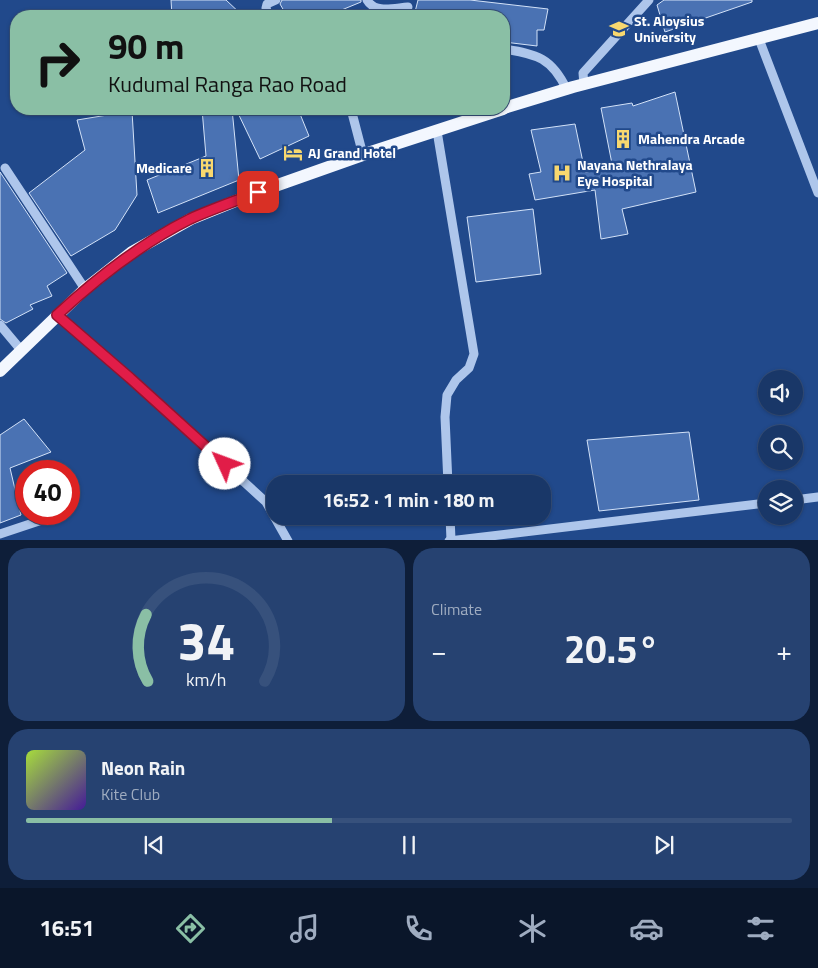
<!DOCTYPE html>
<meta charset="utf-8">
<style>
body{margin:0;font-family:"Titillium Web",sans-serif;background:#264271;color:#f1f3f6;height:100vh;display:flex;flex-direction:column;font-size:19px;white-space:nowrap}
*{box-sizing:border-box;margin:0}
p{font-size:16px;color:#9facc0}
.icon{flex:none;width:28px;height:28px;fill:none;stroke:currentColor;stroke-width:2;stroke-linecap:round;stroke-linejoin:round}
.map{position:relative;height:540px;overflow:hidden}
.panel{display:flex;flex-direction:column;gap:8px;padding:8px;background:#0e1e39;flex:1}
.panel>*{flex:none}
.guide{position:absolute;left:10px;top:10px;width:500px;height:105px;border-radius:20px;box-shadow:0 1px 4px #0004,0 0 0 1px #37517c;background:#8abfa5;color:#111;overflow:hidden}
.fabs{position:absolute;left:758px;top:370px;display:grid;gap:10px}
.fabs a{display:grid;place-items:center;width:45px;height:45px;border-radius:50%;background:#193768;box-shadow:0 1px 4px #0004,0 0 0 1px #37517c;font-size:25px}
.speed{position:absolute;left:15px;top:460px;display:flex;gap:10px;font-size:25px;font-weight:700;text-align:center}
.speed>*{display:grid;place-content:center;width:65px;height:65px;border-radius:50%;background:#193768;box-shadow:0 1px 4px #0004,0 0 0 1px #37517c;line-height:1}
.speed .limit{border:8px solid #d22;background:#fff;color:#111}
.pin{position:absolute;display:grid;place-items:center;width:42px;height:42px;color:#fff;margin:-21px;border-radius:10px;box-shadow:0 2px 8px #0006}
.me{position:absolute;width:55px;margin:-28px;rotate:313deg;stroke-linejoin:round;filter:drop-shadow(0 0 4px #0008)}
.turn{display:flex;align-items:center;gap:18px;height:105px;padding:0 15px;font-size:22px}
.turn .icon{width:65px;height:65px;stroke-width:2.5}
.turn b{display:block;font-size:35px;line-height:42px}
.big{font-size:38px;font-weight:700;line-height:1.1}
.panel .tile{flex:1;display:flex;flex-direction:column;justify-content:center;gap:8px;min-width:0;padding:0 18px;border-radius:20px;background:#264271}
.panel .dial{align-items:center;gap:0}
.dial svg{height:130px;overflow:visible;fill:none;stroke:#37517c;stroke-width:7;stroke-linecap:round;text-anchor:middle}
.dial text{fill:#f1f3f6;stroke:none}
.song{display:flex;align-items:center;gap:15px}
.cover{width:60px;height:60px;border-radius:8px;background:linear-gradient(135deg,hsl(80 70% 55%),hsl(260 70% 35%))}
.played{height:5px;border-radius:2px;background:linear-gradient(90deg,#8abfa5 40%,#37517c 40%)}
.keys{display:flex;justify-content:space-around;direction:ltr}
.heat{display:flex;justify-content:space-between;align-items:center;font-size:28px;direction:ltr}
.panel .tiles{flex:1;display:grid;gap:8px;grid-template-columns:1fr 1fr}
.tile:last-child{grid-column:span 2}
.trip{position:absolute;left:266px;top:475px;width:285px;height:50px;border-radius:20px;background:#193768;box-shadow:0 1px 4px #0004,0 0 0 1px #37517c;font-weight:700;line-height:50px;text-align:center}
.tabs{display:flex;height:80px;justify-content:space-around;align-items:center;background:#0a162a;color:#9facc0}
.tabs .icon{width:35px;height:35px}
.tabs .selected{color:#8abfa5}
.tabs b{font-size:22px;color:#f1f3f6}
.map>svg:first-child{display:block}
.building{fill:#4a72b3;stroke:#d3e2f8}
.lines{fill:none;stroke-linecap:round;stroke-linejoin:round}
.minor{stroke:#aec6eb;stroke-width:9}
.major{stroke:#f3f7fe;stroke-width:12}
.route-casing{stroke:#92132f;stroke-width:12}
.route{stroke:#e11d48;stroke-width:9}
.labels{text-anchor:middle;stroke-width:5;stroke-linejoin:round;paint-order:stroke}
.poi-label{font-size:14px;font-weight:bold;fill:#fff;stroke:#21498b;text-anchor:start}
</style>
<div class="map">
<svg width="818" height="541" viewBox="0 0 818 541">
<rect width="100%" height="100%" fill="#21498b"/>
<g class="building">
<path d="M171 0H226L243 16H172Z"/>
<path d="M282 0H361V2L327 16H287L280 4Z"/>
<path d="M418 0H470L548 9 544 30H537V46L504 42V16H414Z"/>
<path d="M664 0H752V2L665 32 657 5Z"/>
<path d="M675 92 696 192 622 209 628 234 601 239 595 190 535 200 529 174 541 172 531 130 575 124 585 172 613 169 601 108 632 103 633 106Z"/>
<path d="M202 109H232L239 180 158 213 147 180 206 156Z"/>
<path d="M236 109H298L309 136 260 159Z"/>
<path d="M132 111 137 195 115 230 71 256 29 193 85 150 77 120Z"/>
<path d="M0 172 67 273 47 286 52 296 30 305 33 309 6 323 0 319Z"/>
<path d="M533 209 541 274 476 282 467 217Z"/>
<path d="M24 419 51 452 10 468 21 515 0 523V435Z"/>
<path d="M689 432 699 500 599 511 587 440Z"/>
</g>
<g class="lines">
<g class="minor">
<path d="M367 0C375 14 394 8 408 7"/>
<path d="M269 16 266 8 267 4 276 0"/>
<path d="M759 39 818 193"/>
<path d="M504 49C537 54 552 58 567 90"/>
<path d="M584 85 583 73 649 0"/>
<path d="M351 109 363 155"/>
<path d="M437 131 474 354 469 368 456 380 447 395 445 417 448 484"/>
<path d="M5 168 85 289"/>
<path d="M57 315 130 378 266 502 288 541"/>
<path d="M0 325 21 350"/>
<path d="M794 500 818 497"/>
<path d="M450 516 451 540"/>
<path d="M0 534 51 517"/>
<path d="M449 541 766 503"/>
</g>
<g class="major">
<path d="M504 108 573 87 818 23"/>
<path d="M0 371 85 289 132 252 191 219 258 192 374 151 503 109"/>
</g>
</g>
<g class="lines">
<g class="route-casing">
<path id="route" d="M225 464 130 378 57 315C98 277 140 244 190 219 212 209 236 201 258 192"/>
</g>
<use href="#route" class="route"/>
</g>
<defs>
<g id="university-bare" transform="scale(1.5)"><path d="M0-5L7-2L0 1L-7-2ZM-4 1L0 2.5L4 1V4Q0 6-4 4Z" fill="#f8d86f" stroke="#21498b" stroke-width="2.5" paint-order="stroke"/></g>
<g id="building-bare" transform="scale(1.5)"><path d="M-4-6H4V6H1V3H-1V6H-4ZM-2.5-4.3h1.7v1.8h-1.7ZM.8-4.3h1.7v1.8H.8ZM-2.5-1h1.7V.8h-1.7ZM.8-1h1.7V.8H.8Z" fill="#f8d86f" stroke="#21498b" stroke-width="2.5" paint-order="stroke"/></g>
<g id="hotel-bare" transform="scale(1.5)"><path d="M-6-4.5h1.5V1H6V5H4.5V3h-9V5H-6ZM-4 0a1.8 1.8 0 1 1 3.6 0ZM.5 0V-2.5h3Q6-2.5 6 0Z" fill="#f8d86f" stroke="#21498b" stroke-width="2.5" paint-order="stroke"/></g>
<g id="hospital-bare" transform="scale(1.5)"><path d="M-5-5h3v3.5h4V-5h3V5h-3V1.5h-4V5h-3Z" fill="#f8d86f" stroke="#21498b" stroke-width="2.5" paint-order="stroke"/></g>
</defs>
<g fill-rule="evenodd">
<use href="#university-bare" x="619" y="29"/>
<use href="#building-bare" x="623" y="139"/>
<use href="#hotel-bare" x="293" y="153"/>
<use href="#building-bare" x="207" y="168"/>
<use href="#hospital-bare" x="562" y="173"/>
</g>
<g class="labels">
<g class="poi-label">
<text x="634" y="26">St. Aloysius<tspan x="634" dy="16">University</tspan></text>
<text x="638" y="144">Mahendra Arcade</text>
<text x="308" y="158">AJ Grand Hotel</text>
<text x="577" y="170">Nayana Nethralaya<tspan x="577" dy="16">Eye Hospital</tspan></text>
<text x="192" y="173" text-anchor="end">Medicare</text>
</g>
</g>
</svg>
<div class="fabs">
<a><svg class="icon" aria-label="sound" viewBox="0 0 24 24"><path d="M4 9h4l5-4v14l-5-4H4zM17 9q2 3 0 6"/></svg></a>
<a><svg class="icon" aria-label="search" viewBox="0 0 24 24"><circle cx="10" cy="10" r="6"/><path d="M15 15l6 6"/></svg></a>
<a><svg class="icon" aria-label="layers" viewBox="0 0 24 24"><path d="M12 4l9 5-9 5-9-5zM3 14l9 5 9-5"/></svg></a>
</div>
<div class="speed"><div class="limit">40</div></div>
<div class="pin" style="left:258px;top:192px;background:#d93025"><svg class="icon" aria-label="arrive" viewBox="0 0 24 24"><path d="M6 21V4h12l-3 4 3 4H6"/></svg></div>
<svg class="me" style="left:225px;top:464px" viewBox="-20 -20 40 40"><circle r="19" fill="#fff"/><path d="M0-13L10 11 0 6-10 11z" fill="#e11d48"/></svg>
<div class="trip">16:52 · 1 min · 180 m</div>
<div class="guide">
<div class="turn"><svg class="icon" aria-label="right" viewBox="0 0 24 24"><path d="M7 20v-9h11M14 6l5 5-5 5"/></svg><div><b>90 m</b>Kudumal Ranga Rao Road</div></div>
</div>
</div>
<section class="panel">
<div class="tiles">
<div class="tile dial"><svg viewBox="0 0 100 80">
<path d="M14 69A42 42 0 1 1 86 69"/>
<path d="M14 69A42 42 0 0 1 13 28" stroke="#8abfa5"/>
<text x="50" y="56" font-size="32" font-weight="700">34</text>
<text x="50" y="72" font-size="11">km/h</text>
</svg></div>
<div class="tile"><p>Climate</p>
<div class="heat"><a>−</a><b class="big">20.5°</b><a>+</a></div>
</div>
<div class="tile">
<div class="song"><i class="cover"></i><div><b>Neon Rain</b><p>Kite Club</p></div></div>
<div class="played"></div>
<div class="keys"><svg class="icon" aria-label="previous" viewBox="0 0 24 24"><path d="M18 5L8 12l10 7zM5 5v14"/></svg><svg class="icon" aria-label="pause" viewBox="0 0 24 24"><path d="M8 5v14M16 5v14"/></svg><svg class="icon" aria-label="next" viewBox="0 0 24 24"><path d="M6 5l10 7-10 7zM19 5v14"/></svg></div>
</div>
</div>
</section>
<nav class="tabs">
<b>16:51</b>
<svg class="icon selected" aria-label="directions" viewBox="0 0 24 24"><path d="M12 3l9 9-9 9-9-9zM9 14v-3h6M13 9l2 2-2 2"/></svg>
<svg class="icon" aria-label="music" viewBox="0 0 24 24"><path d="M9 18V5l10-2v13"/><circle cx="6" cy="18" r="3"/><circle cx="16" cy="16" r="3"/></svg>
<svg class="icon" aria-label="phone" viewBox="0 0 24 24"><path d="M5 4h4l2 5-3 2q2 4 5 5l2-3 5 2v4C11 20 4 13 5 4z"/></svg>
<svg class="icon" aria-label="climate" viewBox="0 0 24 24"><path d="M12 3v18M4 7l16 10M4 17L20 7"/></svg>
<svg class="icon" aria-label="car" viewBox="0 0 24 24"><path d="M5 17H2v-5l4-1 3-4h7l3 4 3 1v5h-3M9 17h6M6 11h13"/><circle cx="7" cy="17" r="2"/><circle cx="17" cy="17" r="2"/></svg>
<svg class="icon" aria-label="filters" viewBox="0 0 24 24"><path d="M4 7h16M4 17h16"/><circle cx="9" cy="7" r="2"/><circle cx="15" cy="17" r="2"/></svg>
</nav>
